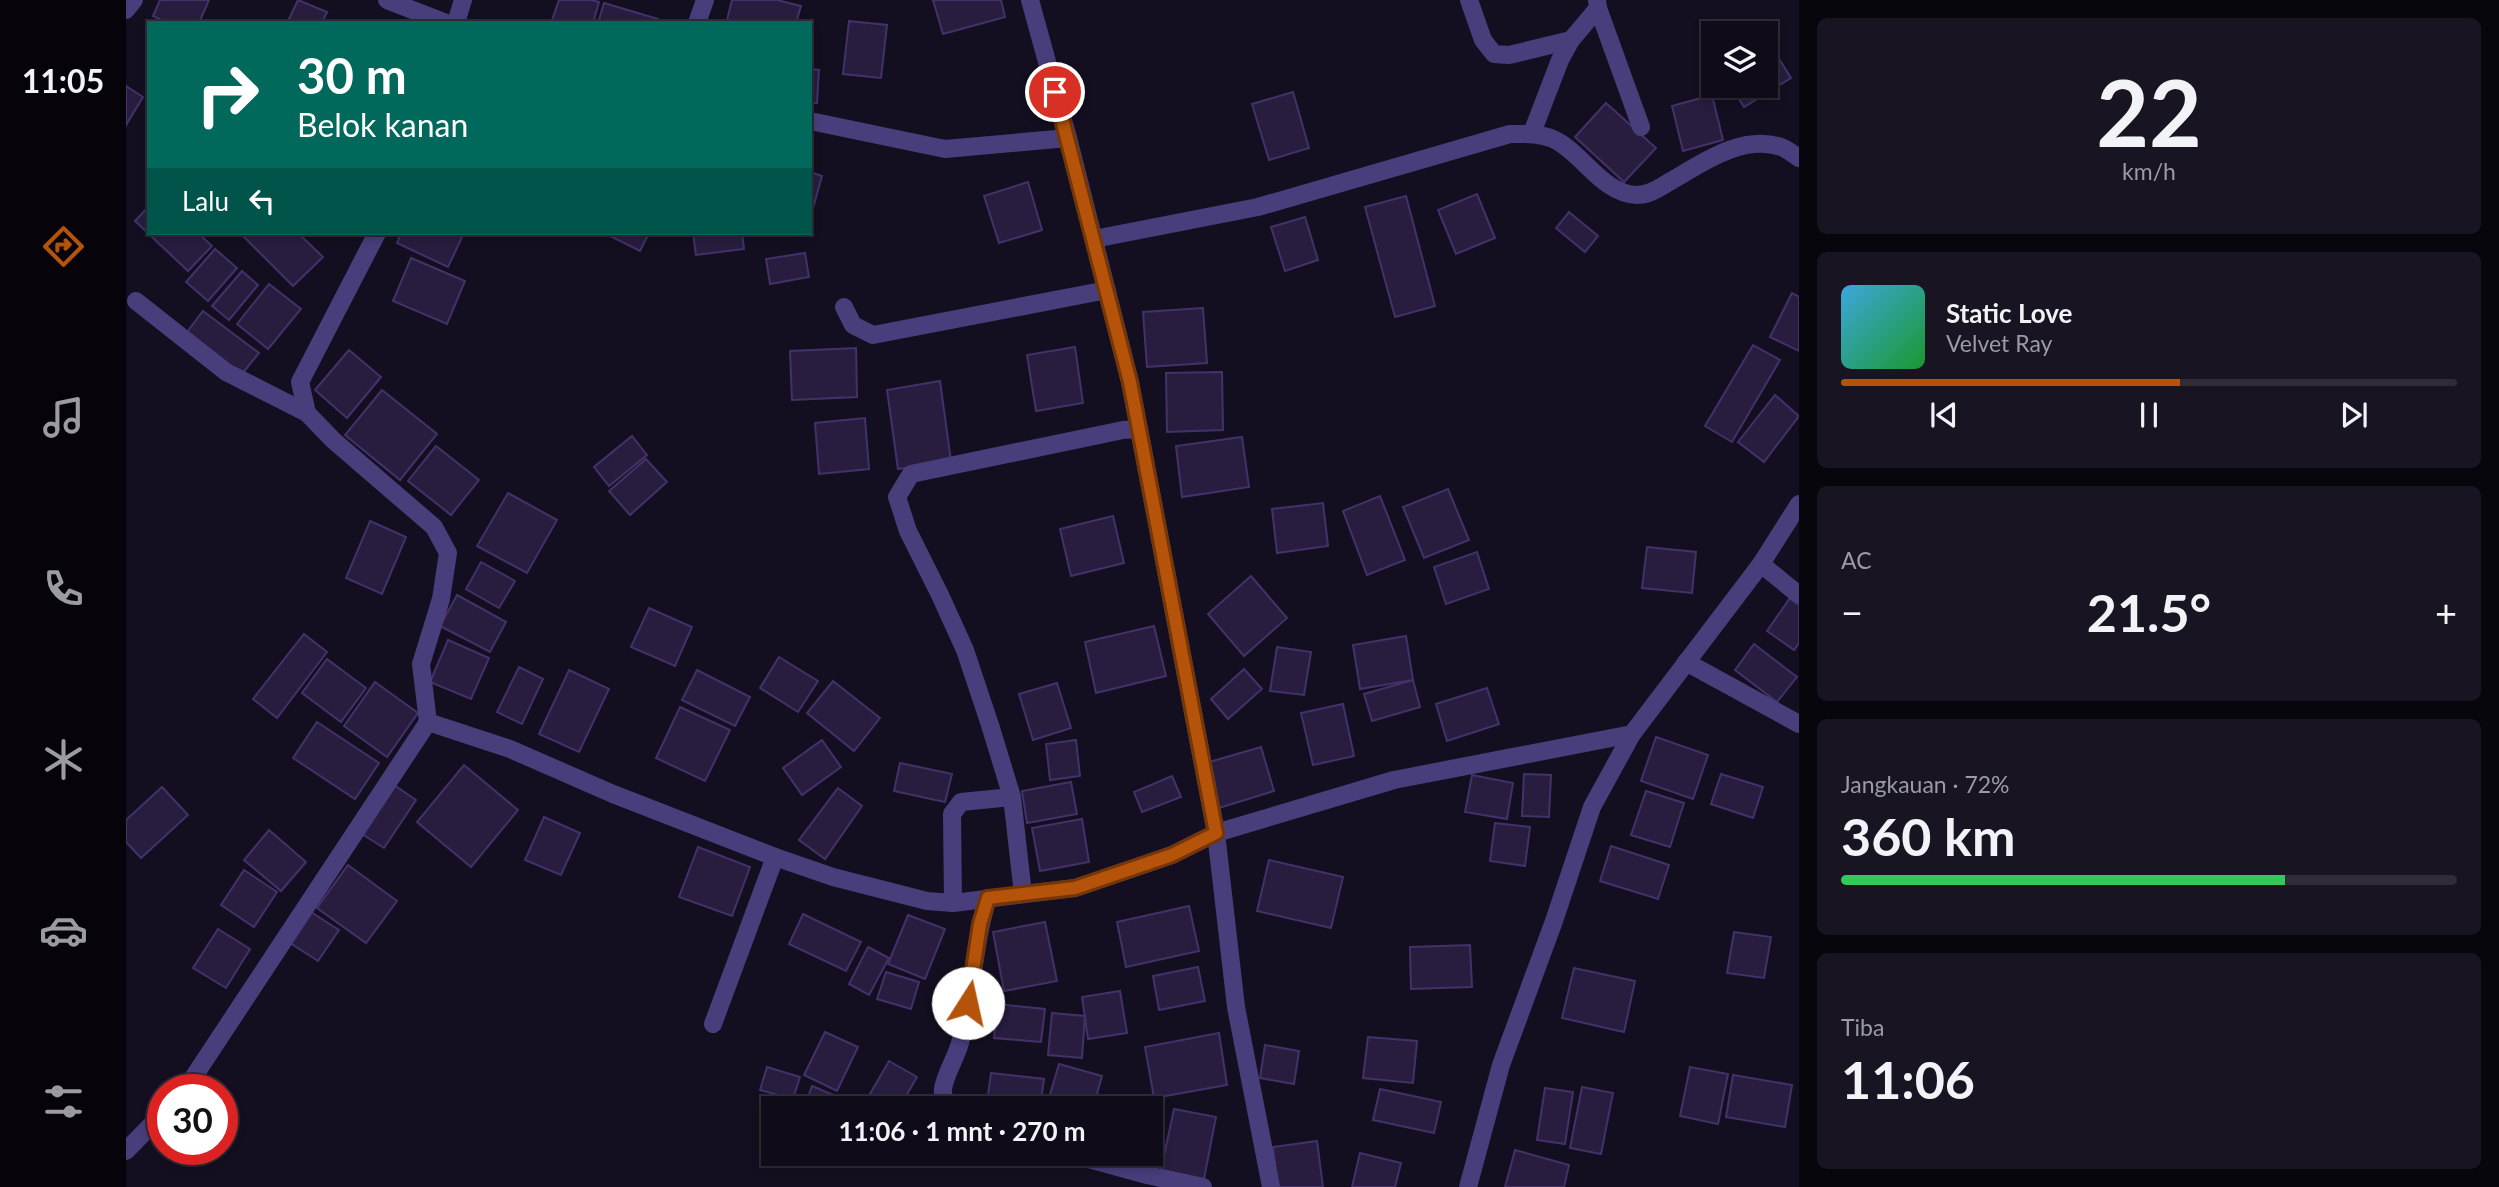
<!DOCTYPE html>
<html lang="id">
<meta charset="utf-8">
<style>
body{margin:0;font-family:Lato,sans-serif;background:#181421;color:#f1f3f6;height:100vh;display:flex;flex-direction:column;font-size:26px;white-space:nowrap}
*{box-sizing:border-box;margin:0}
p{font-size:23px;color:#9b9ba2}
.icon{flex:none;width:38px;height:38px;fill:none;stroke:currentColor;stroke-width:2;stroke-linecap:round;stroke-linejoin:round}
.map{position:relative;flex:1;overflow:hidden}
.panel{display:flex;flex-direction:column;gap:18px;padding:18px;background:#08060d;width:700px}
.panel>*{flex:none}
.guide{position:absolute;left:21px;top:21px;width:665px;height:214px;border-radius:0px;box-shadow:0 4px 10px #0003,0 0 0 2px #2f2b37;background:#00695c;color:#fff;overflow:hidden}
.controls{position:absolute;left:1575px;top:21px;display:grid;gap:14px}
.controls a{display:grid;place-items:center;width:77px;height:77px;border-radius:0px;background:#0f0b18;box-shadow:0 4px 10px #0003,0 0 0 2px #2f2b37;font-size:35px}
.speed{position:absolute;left:21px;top:1074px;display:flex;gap:14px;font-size:35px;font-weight:700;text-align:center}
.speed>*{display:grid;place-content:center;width:91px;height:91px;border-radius:50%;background:#0f0b18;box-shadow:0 4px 10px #0003,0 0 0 2px #2f2b37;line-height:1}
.speed .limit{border:10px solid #d22;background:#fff;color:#111}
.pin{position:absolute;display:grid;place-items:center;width:60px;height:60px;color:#fff;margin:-30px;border:4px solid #fff;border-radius:50%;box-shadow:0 2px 7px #0007}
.me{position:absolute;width:77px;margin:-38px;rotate:10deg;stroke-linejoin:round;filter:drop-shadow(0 0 5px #0008)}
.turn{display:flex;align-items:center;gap:24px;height:147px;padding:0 35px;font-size:32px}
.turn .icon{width:91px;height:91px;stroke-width:2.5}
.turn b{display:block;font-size:49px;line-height:60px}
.then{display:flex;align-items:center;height:66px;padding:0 35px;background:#0003;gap:14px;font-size:26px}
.big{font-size:52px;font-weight:700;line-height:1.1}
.panel .card{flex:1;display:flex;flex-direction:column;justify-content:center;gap:10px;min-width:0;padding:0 24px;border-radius:10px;background:#181421}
.panel .dial{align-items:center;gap:0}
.dial b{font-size:91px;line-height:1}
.song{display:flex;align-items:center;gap:21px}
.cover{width:84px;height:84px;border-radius:10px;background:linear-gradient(135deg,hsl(200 70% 55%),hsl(130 70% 35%))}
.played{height:7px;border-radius:4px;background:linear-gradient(90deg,#b45309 55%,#2f2b37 55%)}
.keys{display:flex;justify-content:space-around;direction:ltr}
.heat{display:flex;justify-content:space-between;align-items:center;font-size:38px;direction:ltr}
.charge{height:10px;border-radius:5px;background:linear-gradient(90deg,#34c759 72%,#2f2b37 0)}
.trip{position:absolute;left:635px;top:1096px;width:402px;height:70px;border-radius:0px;background:#0f0b18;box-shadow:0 4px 10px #0003,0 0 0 2px #2f2b37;font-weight:700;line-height:70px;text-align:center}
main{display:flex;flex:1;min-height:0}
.dock{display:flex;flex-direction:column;width:126px;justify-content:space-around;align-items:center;background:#06040a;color:#9b9ba2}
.dock .icon{width:49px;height:49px}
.dock .selected{color:#b45309}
.dock b{font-size:32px;color:#f1f3f6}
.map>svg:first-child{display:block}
.building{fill:#281d3f;stroke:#433169;stroke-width:2}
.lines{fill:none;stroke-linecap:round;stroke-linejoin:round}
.minor{stroke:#483e7b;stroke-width:18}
.route-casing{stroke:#753606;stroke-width:18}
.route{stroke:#b45309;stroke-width:12}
</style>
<main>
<nav class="dock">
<b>11:05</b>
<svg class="icon selected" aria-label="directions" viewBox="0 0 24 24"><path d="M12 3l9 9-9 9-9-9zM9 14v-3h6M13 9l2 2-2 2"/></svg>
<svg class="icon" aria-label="music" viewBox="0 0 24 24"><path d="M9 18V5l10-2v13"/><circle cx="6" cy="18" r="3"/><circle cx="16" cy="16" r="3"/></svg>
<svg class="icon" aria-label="phone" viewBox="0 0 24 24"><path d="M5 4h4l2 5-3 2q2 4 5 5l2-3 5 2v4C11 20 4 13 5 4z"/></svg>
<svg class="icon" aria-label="climate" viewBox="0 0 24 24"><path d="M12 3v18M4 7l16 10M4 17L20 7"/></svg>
<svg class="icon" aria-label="car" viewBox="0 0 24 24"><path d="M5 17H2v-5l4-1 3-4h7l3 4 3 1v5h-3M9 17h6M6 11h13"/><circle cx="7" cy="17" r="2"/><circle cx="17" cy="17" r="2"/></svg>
<svg class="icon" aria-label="filters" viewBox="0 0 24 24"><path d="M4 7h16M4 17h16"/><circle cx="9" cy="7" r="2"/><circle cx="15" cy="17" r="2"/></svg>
</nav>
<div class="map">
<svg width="1673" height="1187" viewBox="0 0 1673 1187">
<rect width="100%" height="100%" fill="#140f20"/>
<g class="building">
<path d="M34 0H83L73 23H42L27 16Z"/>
<path d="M172 0 201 12 196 23H161Z"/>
<path d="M433 0H465L473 2 467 23H425Z"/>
<path d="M606 0H651L675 6 670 23H609L601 20Z"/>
<path d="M807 0H875L879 17 817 34Z"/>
<path d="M478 3 532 19 531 23H472Z"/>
<path d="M723 21 761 25 755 78 717 74Z"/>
<path d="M1640 38 1665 78 1618 107 1605 86H1640Z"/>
<path d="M684 69 693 70 691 103H684Z"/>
<path d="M0 86 17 97 0 125Z"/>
<path d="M1167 92 1183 148 1143 160 1126 104Z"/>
<path d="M1586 95 1597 140 1557 151 1546 106Z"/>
<path d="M1480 103 1530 148 1498 182 1449 137Z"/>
<path d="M684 172 696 176 684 219Z"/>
<path d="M902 182 916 230 873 243 858 196Z"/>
<path d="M1351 194 1369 238 1330 254 1312 210Z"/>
<path d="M1280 196 1309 306 1269 317 1239 207Z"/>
<path d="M23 206V233H72L86 246 62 271 9 221Z"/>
<path d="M1443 212 1472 236 1459 252 1430 228Z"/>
<path d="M1179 217 1192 260 1159 271 1145 227Z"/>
<path d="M114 233H172L197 257 167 286Z"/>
<path d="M275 233H338L322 267 271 243Z"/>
<path d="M478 233H523L514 251Z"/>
<path d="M567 233H616L618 249 570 255Z"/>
<path d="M89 249 111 268 82 301 60 282Z"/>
<path d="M679 253 683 277 644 284 640 259Z"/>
<path d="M285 258 339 281 321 324 267 301Z"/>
<path d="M116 271 132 285 103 320 86 306Z"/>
<path d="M143 284 175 309 142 349 111 324Z"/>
<path d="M1666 293 1673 297V351L1644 337Z"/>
<path d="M1077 308 1081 363 1021 367 1017 312Z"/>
<path d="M77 311 133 353 116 374 61 332Z"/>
<path d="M1627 345 1654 360 1606 442 1579 426Z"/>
<path d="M949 347 957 403 910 411 901 355Z"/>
<path d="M730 348 731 397 666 400 664 351Z"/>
<path d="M223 350 255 377 221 418 189 390Z"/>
<path d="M1096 372 1097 430 1041 432 1040 373Z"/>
<path d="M814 381 825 461 772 469 761 390Z"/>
<path d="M256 390 311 434 274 480 219 435Z"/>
<path d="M1649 395 1673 416 1638 462 1612 442Z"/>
<path d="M739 418 743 469 693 474 689 423Z"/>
<path d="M506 436 521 455 483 486 468 467Z"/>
<path d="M1116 437 1123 487 1056 497 1050 446Z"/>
<path d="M310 446 353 480 325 515 282 481Z"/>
<path d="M520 459 541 482 504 515 483 491Z"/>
<path d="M1322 489 1343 540 1298 558 1277 507Z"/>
<path d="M382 493 431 520 401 573 351 546Z"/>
<path d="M1254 496 1279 560 1241 575 1217 511Z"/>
<path d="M1197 503 1202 546 1151 553 1146 509Z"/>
<path d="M987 516 998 563 945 576 934 529Z"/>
<path d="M244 521 280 537 256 594 220 578Z"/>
<path d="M1521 547 1570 552 1566 593 1516 588Z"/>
<path d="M1351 552 1363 589 1320 604 1308 567Z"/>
<path d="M355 562 389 581 373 608 340 589Z"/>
<path d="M1125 576 1161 618 1118 656 1082 614Z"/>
<path d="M331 595 380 622 364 652 314 626Z"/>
<path d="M1664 598 1673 605V643L1668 650 1641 631Z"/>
<path d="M523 608 566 627 549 666 505 647Z"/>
<path d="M1028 626 1040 676 970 693 959 642Z"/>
<path d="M178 634 201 652 151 718 127 699Z"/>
<path d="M1280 636 1287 680 1234 689 1227 645Z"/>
<path d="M322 640 363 658 345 699 304 682Z"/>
<path d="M1628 644 1671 677 1651 702 1609 670Z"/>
<path d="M1151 647 1185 652 1178 695 1144 691Z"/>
<path d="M653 657 692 681 672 712 634 688Z"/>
<path d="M201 659 240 688 215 722 176 693Z"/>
<path d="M393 667 417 679 396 724 371 712Z"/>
<path d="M1118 669 1136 689 1102 719 1085 699Z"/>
<path d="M443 670 483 689 453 752 413 734Z"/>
<path d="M571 670 624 697 609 726 556 700Z"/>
<path d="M1287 680 1294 707 1246 721 1238 694Z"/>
<path d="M707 681 754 718 728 751 681 713Z"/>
<path d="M249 682 292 713 261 757 218 726Z"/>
<path d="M931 683 945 728 907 740 893 694Z"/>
<path d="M1361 688 1373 724 1321 741 1310 704Z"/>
<path d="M1217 704 1228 756 1187 765 1175 713Z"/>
<path d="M554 707 604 730 579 781 530 758Z"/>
<path d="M191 722 253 763 229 799 167 758Z"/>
<path d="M1530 737 1582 755 1567 799 1515 781Z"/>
<path d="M696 740 715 767 676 795 657 768Z"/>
<path d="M950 740 954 776 924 780 920 744Z"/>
<path d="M1135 747 1148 791 1093 808 1080 763Z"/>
<path d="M774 763 826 774 819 802 768 791Z"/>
<path d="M338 765 392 810 345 867 291 822Z"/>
<path d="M1398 774 1425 775 1423 817 1396 816Z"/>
<path d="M1595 774 1637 787 1627 818 1585 804Z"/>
<path d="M1346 775 1387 783 1381 819 1339 812Z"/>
<path d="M1046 776 1055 797 1016 812 1008 792Z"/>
<path d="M945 782 951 814 901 823 896 791Z"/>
<path d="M268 785 290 800 258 848 236 834Z"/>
<path d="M36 787 62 815 15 858 0 842V820Z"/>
<path d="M712 788 736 806 699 859 673 840Z"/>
<path d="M1520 791 1558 803 1544 847 1505 835Z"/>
<path d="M418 817 454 833 435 875 399 860Z"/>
<path d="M956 819 963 862 914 871 906 828Z"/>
<path d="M1369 823 1404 827 1399 866 1364 861Z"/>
<path d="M143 830 180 862 155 891 118 860Z"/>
<path d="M1485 846 1543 865 1532 899 1474 881Z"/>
<path d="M572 847 624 867 606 916 553 897Z"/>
<path d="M1143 860 1217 877 1205 928 1131 911Z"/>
<path d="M222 865 271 901 240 943 191 908Z"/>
<path d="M118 870 151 892 128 927 95 905Z"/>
<path d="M1063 906 1073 951 1000 967 991 922Z"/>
<path d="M185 912 213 930 192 961 164 943Z"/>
<path d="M677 914 735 942 720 971 663 944Z"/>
<path d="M782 915 819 929 799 979 762 964Z"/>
<path d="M919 922 931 981 878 991 867 932Z"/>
<path d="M92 929 124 949 100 988 67 968Z"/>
<path d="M1608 932 1645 937 1638 978 1601 973Z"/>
<path d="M1344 945 1346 987 1285 989 1284 947Z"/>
<path d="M742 947 763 958 743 995 723 984Z"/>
<path d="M1072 967 1079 1001 1033 1010 1027 976Z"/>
<path d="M1448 968 1509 981 1498 1032 1436 1018Z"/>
<path d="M760 972 793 982 785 1009 751 999Z"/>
<path d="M994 991 1001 1033 962 1039 956 997Z"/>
<path d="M871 1004 919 1009 915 1042 868 1038Z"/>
<path d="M926 1013 959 1016 956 1058 922 1055Z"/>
<path d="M699 1032 732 1047 711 1091 678 1075Z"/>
<path d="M1093 1033 1101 1085 1028 1098 1019 1047Z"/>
<path d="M1242 1037 1291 1041 1287 1083 1237 1078Z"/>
<path d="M1139 1045 1173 1051 1168 1084 1134 1078Z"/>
<path d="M763 1061 791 1077 773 1108H768L744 1094Z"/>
<path d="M933 1064 976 1076 967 1108H920Z"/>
<path d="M641 1067 674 1077 667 1099 634 1090Z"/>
<path d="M1564 1067 1602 1074 1592 1124 1554 1116Z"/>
<path d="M865 1073 918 1079 914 1108 861 1102Z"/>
<path d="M1607 1075 1666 1085 1659 1127 1600 1117Z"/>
<path d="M686 1086 715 1098 711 1108H678Z"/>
<path d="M1456 1087 1487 1093 1475 1154 1444 1148Z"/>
<path d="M1419 1088 1447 1092 1439 1144 1411 1140Z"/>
<path d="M1254 1089 1315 1102 1308 1133 1247 1120Z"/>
<path d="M1048 1109 1090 1117 1078 1179 1035 1170Z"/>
<path d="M1191 1141 1197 1187H1152L1147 1147Z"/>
<path d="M1389 1150 1443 1165 1438 1187H1379Z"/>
<path d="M1234 1153 1275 1163 1269 1187H1226Z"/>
</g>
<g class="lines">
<g class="minor">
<path d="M261 0 320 23"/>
<path d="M904 0 942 138 1004 382 1090 833 1110 1007 1145 1187"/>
<path d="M1343 0 1357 40 1368 54 1383 55 1445 40"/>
<path d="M1472 8 1515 127"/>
<path d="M0 10 8 0"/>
<path d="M330 23 337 0"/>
<path d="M571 23 579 0"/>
<path d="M684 121 819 149 942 138"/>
<path d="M1406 133 1434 60 1445 40 1472 8 1471 0"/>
<path d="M251 233 174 382 181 413 207 440 308 527 322 553 315 599 295 664 302 722 384 749 487 794 649 857 707 877 801 901 827 903 949 888 1046 855 1090 833 1268 780 1506 734"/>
<path d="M968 239 1132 207 1384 134C1399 134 1413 133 1427 139 1455 151 1476 194 1511 195 1524 195 1534 187 1545 181 1576 163 1616 134 1655 147 1661 149 1667 154 1673 158"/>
<path d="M10 301 100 372 181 413"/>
<path d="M718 307 727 325 747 335 981 290"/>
<path d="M1635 564 1673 595"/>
<path d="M1560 662 1673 724"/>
<path d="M897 894 886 797 864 725 839 650 814 595 782 531 771 497 785 474 997 430 1013 429"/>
<path d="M827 903 826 814 835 802 886 797"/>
<path d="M587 1024 649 857"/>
<path d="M59 1090 302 722"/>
<path d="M826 1108C821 1103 816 1098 817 1089 819 1074 830 1058 834 1043 847 995 847 945 862 898"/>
<path d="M0 1151 37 1113"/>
<path d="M941 1153 1021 1175 1077 1187"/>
<path d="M1342 1187 1375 1065 1428 921 1466 807 1506 734 1635 564 1673 504"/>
</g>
</g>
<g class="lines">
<g class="route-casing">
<path id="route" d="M842 1003 854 924 862 898 949 888 1046 855 1090 833 1004 382 929 92"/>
</g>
<use href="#route" class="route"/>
</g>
</svg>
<div class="controls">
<a><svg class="icon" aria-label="layers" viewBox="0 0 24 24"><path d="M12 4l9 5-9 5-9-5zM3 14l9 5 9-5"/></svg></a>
</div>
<div class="speed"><div class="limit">30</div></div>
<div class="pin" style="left:929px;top:92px;background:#d93025"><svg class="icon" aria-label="arrive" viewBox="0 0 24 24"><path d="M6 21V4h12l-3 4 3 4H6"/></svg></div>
<svg class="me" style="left:842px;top:1003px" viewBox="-20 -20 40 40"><circle r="19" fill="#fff"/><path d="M0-13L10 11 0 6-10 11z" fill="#b45309"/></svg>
<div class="trip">11:06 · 1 mnt · 270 m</div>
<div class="guide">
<div class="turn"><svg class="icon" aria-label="right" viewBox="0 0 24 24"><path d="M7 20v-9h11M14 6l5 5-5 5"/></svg><div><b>30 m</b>Belok kanan</div></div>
<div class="then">Lalu<svg class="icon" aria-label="left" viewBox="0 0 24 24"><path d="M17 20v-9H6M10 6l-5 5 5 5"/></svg></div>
</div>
</div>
<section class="panel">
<div class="card dial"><b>22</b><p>km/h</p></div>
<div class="card">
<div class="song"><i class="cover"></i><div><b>Static Love</b><p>Velvet Ray</p></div></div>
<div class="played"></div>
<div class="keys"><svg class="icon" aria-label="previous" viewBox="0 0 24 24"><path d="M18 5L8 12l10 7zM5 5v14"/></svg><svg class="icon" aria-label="pause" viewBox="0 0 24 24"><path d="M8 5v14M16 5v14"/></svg><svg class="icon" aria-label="next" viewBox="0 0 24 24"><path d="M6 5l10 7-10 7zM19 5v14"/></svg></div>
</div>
<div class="card"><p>AC</p>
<div class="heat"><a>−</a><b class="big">21.5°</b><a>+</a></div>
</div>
<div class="card"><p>Jangkauan · 72%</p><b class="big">360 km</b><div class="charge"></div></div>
<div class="card"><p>Tiba</p><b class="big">11:06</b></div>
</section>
</main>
